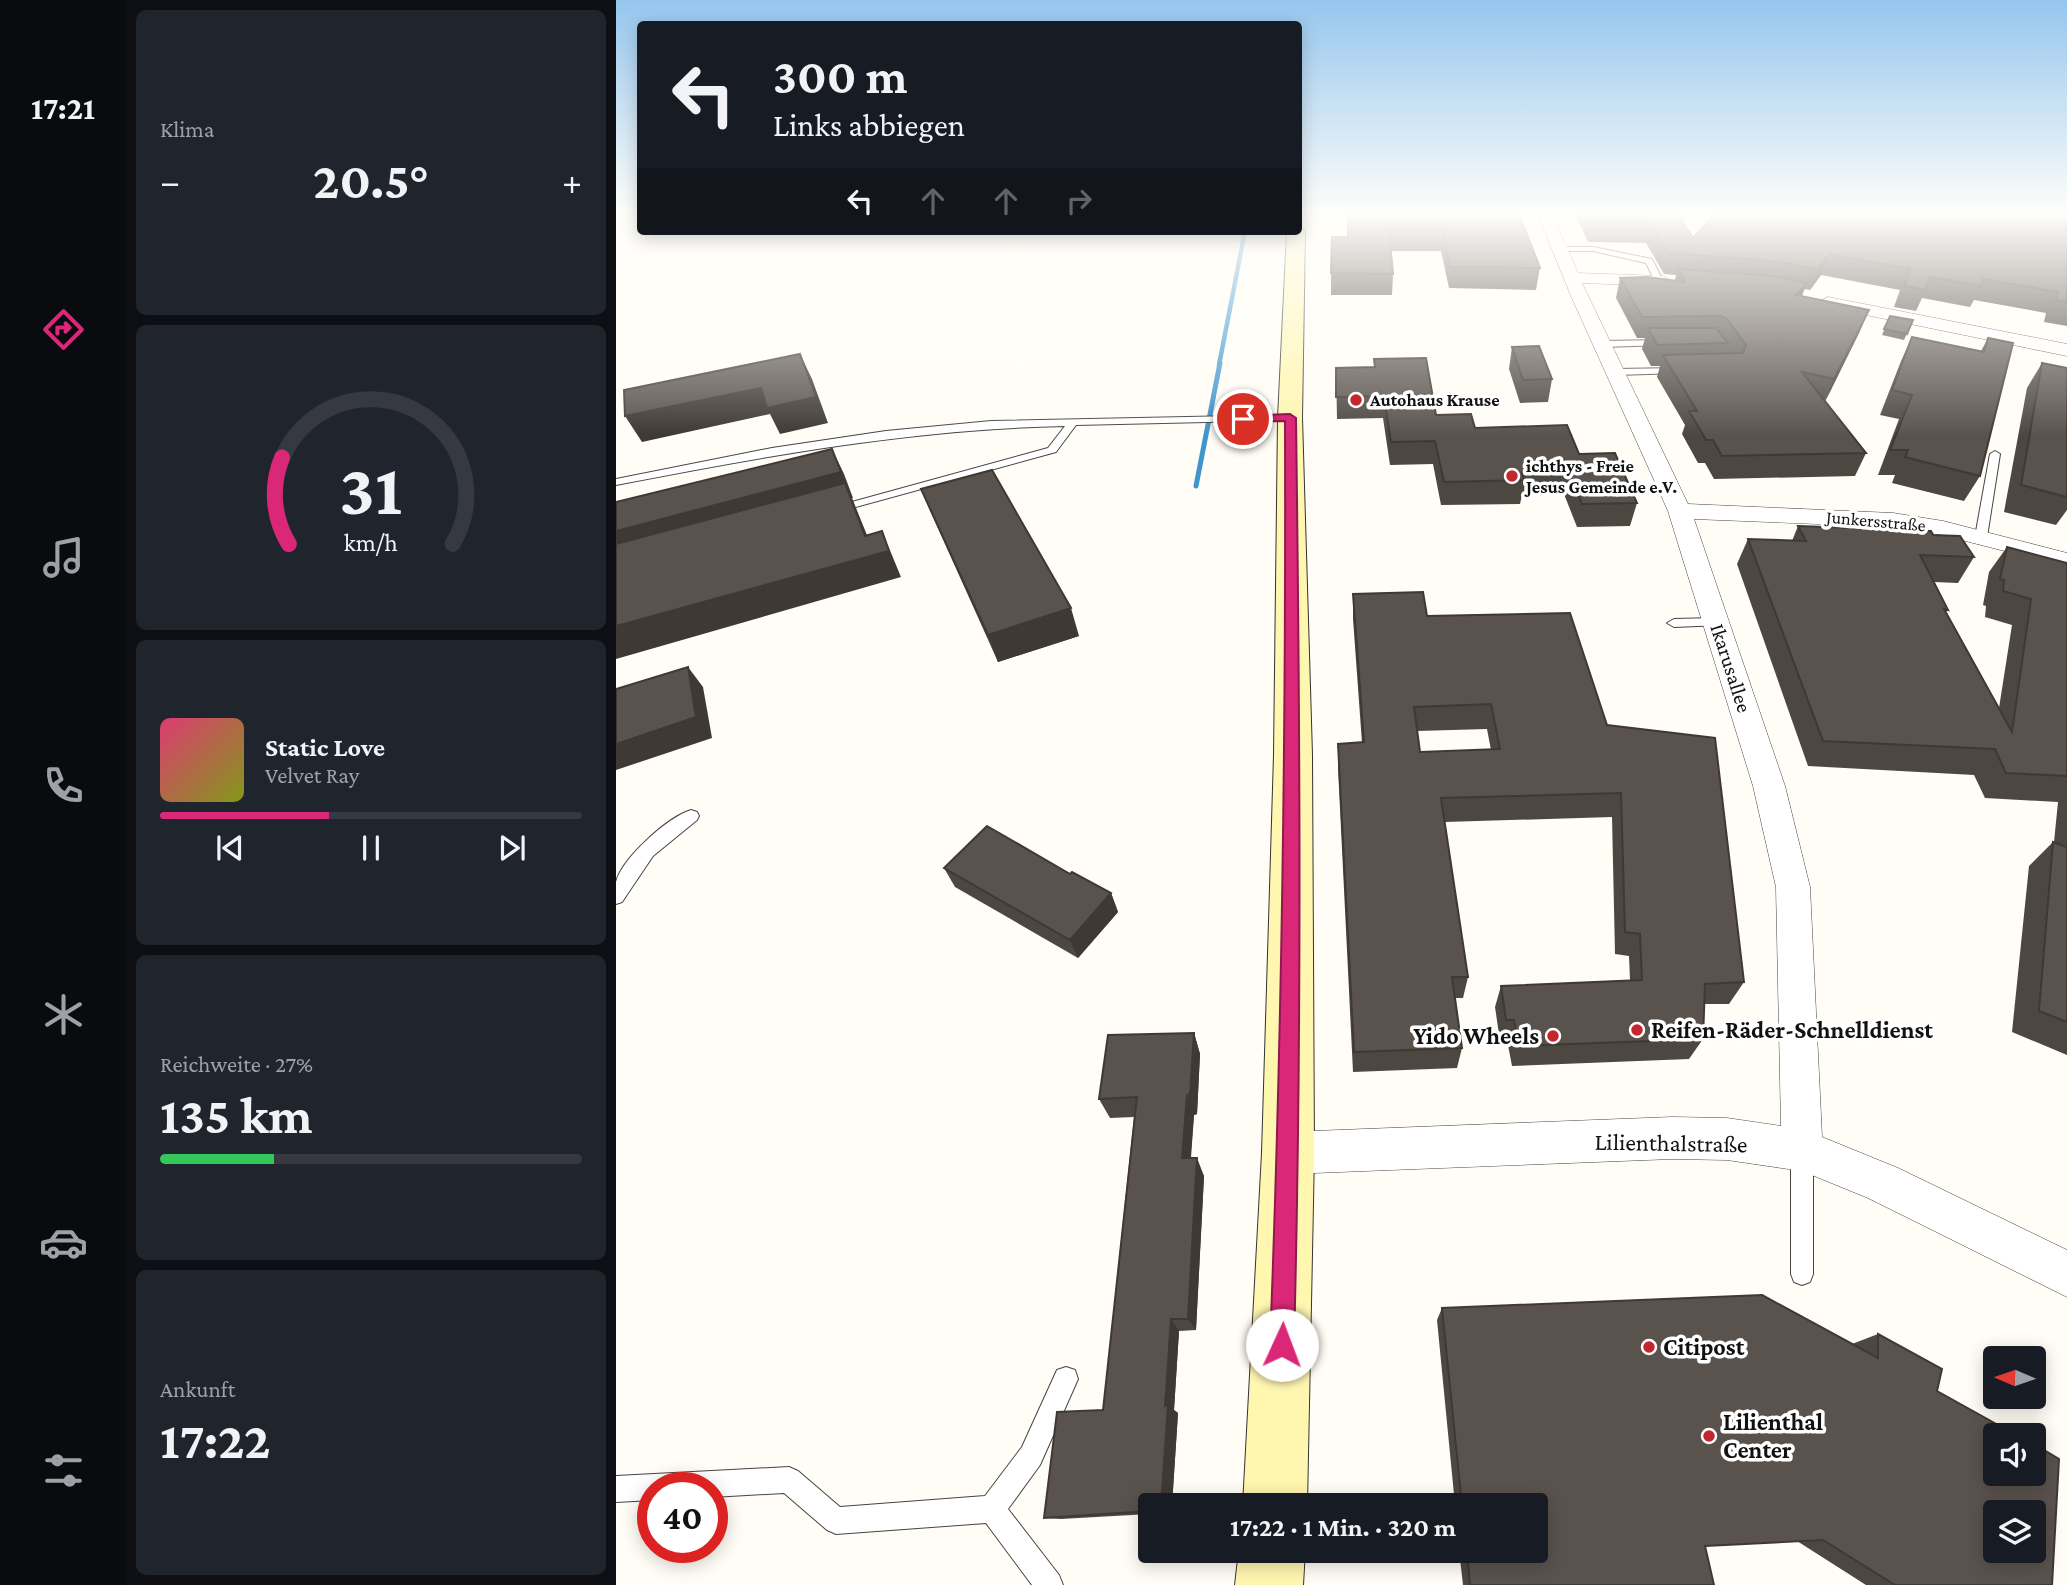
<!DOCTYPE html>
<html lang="de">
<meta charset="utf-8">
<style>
body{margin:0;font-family:"Crimson Pro",serif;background:#20242c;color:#f1f3f6;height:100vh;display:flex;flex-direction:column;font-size:26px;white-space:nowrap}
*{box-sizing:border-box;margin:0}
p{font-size:23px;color:#9ea1a6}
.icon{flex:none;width:38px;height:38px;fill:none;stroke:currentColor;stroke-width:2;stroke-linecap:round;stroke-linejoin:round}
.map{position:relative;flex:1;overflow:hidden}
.sheet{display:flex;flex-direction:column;gap:10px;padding:10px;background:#0d0f14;width:490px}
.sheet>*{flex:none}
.hud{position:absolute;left:21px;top:21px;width:665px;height:214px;border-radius:7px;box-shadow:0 4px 18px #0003;background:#171b24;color:#f1f3f6;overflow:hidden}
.needle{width:46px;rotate:272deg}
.controls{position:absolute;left:1367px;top:1346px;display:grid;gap:14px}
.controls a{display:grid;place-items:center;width:63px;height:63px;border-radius:7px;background:#171b24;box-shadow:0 4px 18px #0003;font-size:35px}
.speed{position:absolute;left:21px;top:1472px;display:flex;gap:14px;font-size:35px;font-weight:700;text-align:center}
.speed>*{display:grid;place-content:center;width:91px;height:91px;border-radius:50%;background:#171b24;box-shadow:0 4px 18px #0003;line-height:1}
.speed .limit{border:10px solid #d22;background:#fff;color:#111}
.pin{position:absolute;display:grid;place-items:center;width:60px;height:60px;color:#fff;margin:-30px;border:4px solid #fff;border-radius:50%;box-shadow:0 2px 7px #0007}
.me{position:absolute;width:77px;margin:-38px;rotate:2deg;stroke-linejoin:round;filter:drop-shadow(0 0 5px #0008)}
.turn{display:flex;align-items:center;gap:24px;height:147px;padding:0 21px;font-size:32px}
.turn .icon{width:91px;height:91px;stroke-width:2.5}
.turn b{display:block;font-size:49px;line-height:60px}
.lanes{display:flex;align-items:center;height:66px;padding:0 21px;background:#0003;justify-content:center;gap:35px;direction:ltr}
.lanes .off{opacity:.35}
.big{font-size:52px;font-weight:700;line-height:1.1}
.sheet .tile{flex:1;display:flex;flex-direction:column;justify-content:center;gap:10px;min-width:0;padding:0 24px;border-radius:10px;background:#20242c}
.sheet .dial{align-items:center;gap:0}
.dial svg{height:182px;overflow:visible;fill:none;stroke:#363941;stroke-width:7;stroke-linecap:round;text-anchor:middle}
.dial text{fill:#f1f3f6;stroke:none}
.song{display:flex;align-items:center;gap:21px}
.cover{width:84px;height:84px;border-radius:10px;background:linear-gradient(135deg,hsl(340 70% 55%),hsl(70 70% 35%))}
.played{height:7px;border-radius:4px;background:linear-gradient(90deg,#db2777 40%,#363941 40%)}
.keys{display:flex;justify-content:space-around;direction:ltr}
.heat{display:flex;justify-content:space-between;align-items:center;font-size:38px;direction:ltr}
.charge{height:10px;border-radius:5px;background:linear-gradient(90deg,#34c759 27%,#363941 0)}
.trip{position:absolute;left:522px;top:1493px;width:410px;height:70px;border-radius:7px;background:#171b24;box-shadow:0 4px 18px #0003;font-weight:700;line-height:70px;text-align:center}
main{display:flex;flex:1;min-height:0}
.tab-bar{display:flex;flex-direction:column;width:126px;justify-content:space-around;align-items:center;background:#090b0e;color:#9ea1a6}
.tab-bar .icon{width:49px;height:49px}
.tab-bar .on{color:#db2777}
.tab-bar b{font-size:32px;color:#f1f3f6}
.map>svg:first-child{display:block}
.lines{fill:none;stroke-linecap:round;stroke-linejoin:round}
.stream-far1{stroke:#3f96cf;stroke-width:4.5}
.stream{stroke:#3f96cf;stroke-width:5}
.lane-casing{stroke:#444;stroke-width:2}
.street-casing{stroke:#444;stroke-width:1}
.secondary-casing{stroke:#333;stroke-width:2}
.lane{fill:#fff;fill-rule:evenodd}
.street{fill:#fff;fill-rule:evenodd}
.secondary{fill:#fff6b0;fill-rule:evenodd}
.wall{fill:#4d4742;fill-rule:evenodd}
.shaded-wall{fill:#3f3936}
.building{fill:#5a524d;stroke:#3f3936;stroke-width:2;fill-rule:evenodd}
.route{fill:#db2777;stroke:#8e194d;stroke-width:2}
.poi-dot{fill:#c4262e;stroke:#fff;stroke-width:2.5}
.labels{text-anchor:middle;stroke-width:7;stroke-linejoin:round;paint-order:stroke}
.far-poi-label{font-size:18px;font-weight:bold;fill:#111;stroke:#fff;text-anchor:start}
.far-street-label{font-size:18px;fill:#111;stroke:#fff}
.street-label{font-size:21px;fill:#111;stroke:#fff}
.near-poi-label{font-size:24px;font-weight:bold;fill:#111;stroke:#fff;text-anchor:start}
.near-street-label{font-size:24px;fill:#111;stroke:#fff}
</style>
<main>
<nav class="tab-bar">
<b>17:21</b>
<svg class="icon on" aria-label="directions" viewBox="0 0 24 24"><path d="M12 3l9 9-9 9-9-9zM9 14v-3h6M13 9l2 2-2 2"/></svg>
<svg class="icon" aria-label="music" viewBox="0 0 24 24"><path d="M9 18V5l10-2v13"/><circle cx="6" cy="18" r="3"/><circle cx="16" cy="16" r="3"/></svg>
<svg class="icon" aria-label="phone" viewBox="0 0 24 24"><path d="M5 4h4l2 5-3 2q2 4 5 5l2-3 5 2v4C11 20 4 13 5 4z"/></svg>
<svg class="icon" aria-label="climate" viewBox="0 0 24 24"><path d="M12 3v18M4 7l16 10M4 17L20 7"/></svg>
<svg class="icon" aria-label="car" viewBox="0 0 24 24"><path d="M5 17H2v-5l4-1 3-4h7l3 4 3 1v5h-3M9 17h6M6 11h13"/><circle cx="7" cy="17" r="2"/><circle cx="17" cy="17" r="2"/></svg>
<svg class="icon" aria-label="filters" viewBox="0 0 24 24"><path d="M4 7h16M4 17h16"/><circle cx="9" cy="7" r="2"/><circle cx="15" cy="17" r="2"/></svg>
</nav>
<section class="sheet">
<div class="tile"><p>Klima</p>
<div class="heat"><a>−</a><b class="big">20.5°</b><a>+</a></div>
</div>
<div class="tile dial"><svg viewBox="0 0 100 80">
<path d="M14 69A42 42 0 1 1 86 69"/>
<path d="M14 69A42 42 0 0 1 11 31" stroke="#db2777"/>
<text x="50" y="56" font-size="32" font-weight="700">31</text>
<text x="50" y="72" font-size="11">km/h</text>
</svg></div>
<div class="tile">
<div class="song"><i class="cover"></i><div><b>Static Love</b><p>Velvet Ray</p></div></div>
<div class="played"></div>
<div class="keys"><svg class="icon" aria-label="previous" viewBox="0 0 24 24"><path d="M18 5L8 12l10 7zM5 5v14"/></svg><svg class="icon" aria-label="pause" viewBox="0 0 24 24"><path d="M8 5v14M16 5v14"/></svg><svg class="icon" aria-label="next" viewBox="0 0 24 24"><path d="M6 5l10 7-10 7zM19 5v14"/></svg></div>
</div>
<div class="tile"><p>Reichweite · 27%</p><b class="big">135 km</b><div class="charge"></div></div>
<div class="tile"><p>Ankunft</p><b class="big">17:22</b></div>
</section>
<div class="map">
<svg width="1451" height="1585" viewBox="0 0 1451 1585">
<rect width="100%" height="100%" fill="#fffdf5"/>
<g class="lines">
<path class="stream-far1" d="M603 365 629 231"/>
<path class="stream" d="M580 486 604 363"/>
<g class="lane-casing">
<g id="lane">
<path d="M943 247H977L1036 259 1047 281 1040 283 1030 263 977 251H940Z"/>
<path d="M1047 340 1052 343 1050 345 986 347 981 344 986 341Z"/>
<path d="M1063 368 1068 371 1066 373 999 375 994 372 999 369Z"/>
<path d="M674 415 678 416V420L460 425 440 452 218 513 214 512V508L432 448 449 426C297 429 149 456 0 485V479L156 448 270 431 375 421Z"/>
<path d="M1379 451 1384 454 1371 537 1365 541 1359 537 1374 454Z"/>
<path d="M1100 618 1107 622 1105 625 1058 627 1051 623 1058 619Z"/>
<path d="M75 810 81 812 83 816 81 820 37 856 6 902 0 904C0 897 0 888 0 882 6 858 52 817 75 810Z"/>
<path d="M1186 1139 1193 1143 1197 1150V1274L1194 1282 1186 1285 1178 1282 1175 1274V1150L1179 1143Z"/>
<path d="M450 1367 459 1370 462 1379 424 1465 392 1509 443 1575 447 1585H416L370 1523 220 1534 211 1530 168 1493 96 1497V1488H37V1500L0 1502V1476L173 1467 182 1471 224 1507 369 1496 406 1447 441 1370Z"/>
</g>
</g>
<g class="street-casing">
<g id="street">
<path d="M922 214H936L962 273 1047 276 1055 281 1047 286 966 283 1072 504 1277 513 1327 521 1451 553V567L1326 535 1277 527 1078 519 1169 786 1194 887 1206 1137 1282 1168 1451 1250V1297L1252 1198 1186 1171 1111 1160 1056 1159 672 1174 657 1168 651 1153 657 1138 672 1132 1056 1117 1111 1118 1165 1126 1160 887 1137 786 1052 511 955 296Z"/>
<path d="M1212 297 1451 344V356L1206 306 1203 302Z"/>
</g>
</g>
<g class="secondary-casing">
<g id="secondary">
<path d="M682 226 689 231 686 418 696 755 698 1153 691 1505H627L646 1153 658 755 662 418 671 231H682Z"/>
<path d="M623 1550H689L687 1585H619Z"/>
</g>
</g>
<use href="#lane" class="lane"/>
<use href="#street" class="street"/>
<use href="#secondary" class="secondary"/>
</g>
<g class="wall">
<path d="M903 214 924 268 920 290 833 288 825 251H775L777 274 776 295H715V273L732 237Z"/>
<path d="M959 214H1062L1077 238 1451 214V326L1428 322 1430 313 1358 300 1354 307 1306 298 1300 311 1278 307 1284 290 1205 275 1194 290 1188 289 1186 296 1244 331 1209 401 1250 453 1239 476 1098 479 1089 463H1082L1066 434 1069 425 1041 377 1044 366H1035L1026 349 1029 338H1021L1000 298 1004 278 1059 280 1060 275 1048 274 1030 243 972 242Z"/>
<path d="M1274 316 1297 320 1288 340 1266 335Z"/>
<path d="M1296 337 1365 351 1372 338 1364 476 1348 501 1276 483 1279 475H1262L1283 419 1264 415 1285 361Z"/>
<path d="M896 347 936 379 932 402 904 403 893 369Z"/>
<path d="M758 359 820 415 859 428 963 454 1021 503 1014 526 961 527 948 494 906 495 904 504 825 505 817 464 774 465 767 418 721 419 720 368 758 367Z"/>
<path d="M1426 363 1451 368V510L1440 525 1388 512 1411 388Z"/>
<path d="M305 489 463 636 382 662 316 515Z"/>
<path d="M1182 526 1317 535 1358 557 1342 583 1318 582 1332 610 1330 612 1383 708 1396 625 1369 617 1370 606 1367 605 1373 572 1391 547 1451 563V1055L1396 1032 1413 866 1437 842H1438L1442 802 1369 798 1358 775 1192 766 1121 564 1132 539 1176 541Z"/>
<path d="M737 594 811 616 991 725 1128 982 1113 1004H1088L1087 1039 1073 1059 896 1066 891 1040 884 1041 879 1007 885 986 1014 980 1013 956 999 954 996 817 829 822 852 977 847 998H839L846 1048 841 1068 737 1072 722 768V744L746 743 737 619ZM871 729 875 750 804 752 801 731Z"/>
<path d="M328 868 454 874 495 893 502 912 462 958 339 887Z"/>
<path d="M578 1033 584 1054 581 1114 578 1115 575 1158 588 1176 580 1330 563 1331 558 1410 562 1413 556 1505H534V1514L445 1519 428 1518 487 1410 518 1117 494 1118 483 1099Z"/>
<path d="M826 1308 1236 1344 1262 1334 1321 1391 1436 1585H1250L1181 1541 1089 1546 1098 1585H847L843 1550H919V1505H839L821 1320Z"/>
</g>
<g class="shaded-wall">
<path d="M1213 254 1205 275 1194 290 1202 269Z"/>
<path d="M1191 283 1183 303 1180 295Z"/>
<path d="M1253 310 1244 331 1209 402 1218 379Z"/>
<path d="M184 354 196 379 212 423 164 434 154 414 26 442 9 416Z"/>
<path d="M216 449 228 474 237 498H236L259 555 266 531 285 577 0 659V531Z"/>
<path d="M455 608 463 636 382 662 372 635Z"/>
<path d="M72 667 87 687 96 738 0 770V744Z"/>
<path d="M495 893 502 912 462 958 454 940Z"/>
<path d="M578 1033 584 1054 581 1114 578 1115 573 1176 566 1158 571 1095Z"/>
<path d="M581 1158 588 1176 580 1330 572 1319Z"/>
<path d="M555 1319 563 1331 558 1410 562 1413 556 1505H545L549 1406Z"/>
</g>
<g class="building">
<path d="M732 214H903L924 268 834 267 827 231H773L777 274 715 273 716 237H732Z"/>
<path d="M972 214H1062L1077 238 1099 214H1451V302L1440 300 1442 292 1367 279 1365 286 1314 277 1309 290 1288 286 1294 269 1213 254 1202 269 1157 261 1053 253 1034 223 976 222Z"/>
<path d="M1062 269 1157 276 1191 283 1180 295 1253 310 1218 379 1186 372 1250 453 1106 456 1097 440H1090L1073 411H1081L1047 355 1127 353 1130 345 1110 318 1105 316 1026 317 1004 278 1031 277 1069 282Z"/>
<path d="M1274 316 1297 320 1291 334 1268 329Z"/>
<path d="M1032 328H1100L1112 343 1041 345Z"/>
<path d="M1296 337 1368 352 1372 338 1397 343 1364 476 1289 457 1292 450H1274L1296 395 1276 390Z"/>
<path d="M923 346 936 379 907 380 896 347Z"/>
<path d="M184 354 200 397 151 408 145 388 9 416 8 390Z"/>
<path d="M810 358 820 415 855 414 859 428 951 425 963 454 999 453 1021 503 966 504 953 471 906 472 908 480 828 482 819 441 775 442 768 396 720 397V368L759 367 758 359Z"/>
<path d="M1426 363 1451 368V497L1405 485Z"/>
<path d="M216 449 225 472 0 531V502Z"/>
<path d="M376 470 455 608 372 635 305 489Z"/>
<path d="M229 483 249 536 266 531 273 551 0 626V544Z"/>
<path d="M1182 526 1315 531 1317 535 1344 536 1358 557 1304 555 1332 610 1328 609 1396 732 1415 599 1387 591 1388 580 1384 579 1391 547 1451 563V776L1390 773 1379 749 1207 741 1132 539 1190 541Z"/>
<path d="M807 592 811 616 954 613 991 725 1099 738 1128 982 1089 984 1087 1039 903 1046 898 1020H890L885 986 1026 980 1024 934 1009 932 1005 793 825 798 852 977H836L846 1048 738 1052 722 744 748 742 737 594ZM875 704 884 749 804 752 798 707Z"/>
<path d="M72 667 80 717 0 744V689Z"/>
<path d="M371 826 454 874 456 872 495 893 454 940 328 868Z"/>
<path d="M1437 842 1451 847V1022L1423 1011Z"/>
<path d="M578 1033 574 1094 571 1095 566 1158H581L572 1319H555L549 1406 552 1405 545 1505H534V1511L428 1518 441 1412 487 1410 521 1097 483 1099 492 1035Z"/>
<path d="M1146 1295 1262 1358V1334L1326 1369 1321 1391 1400 1435H1379V1474H1418V1444L1443 1459 1436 1585H1279L1207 1540 1089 1546 1098 1585H854L851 1550H919V1505H846L826 1308ZM1379 1512H1418V1550H1379Z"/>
</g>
<linearGradient id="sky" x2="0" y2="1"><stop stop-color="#95c6ee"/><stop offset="0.49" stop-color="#fffefa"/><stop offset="1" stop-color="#fffefa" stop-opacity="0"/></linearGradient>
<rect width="1451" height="436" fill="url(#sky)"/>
<path class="route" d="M674 414 680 418C684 727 686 1035 678 1345L675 1353 666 1357 658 1353 654 1345C666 1037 670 729 669 421L627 422 622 419 627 416Z"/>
<g class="poi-dot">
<circle cx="740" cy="400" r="7"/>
<circle cx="896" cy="476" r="7"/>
<circle cx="1021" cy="1030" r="7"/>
<circle cx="937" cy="1036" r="7"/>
<circle cx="1033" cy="1347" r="7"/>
<circle cx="1093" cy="1436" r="7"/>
</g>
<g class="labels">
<g class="far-poi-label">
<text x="754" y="406">Autohaus Krause</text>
<text x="910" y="472">ichthys - Freie<tspan x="910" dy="21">Jesus Gemeinde e.V.</tspan></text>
</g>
<g class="far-street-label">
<text transform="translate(1260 521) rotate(5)" y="6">Junkersstraße</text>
</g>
<g class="street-label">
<text transform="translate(1115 668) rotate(72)" y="7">Ikarusallee</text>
</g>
<g class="near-poi-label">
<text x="1035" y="1038">Reifen-Räder-Schnelldienst</text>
<text x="923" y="1044" text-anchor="end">Yido Wheels</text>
<text x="1047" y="1355">Citipost</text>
<text x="1107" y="1430">Lilienthal<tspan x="1107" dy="28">Center</tspan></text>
</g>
<g class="near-street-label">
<text transform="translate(1055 1143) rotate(1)" y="8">Lilienthalstraße</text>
</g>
</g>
</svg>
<div class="controls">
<a><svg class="needle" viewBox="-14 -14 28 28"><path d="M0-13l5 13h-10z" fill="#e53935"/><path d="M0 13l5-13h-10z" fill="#9ea1a6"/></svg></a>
<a><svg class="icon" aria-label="sound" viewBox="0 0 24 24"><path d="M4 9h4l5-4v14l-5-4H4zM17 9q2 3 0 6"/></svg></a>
<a><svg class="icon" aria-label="layers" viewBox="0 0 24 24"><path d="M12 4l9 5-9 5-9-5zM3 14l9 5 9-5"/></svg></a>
</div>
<div class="speed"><div class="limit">40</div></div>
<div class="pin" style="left:627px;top:419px;background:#d93025"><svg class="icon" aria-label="arrive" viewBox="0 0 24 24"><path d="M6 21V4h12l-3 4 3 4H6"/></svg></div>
<svg class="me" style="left:666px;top:1345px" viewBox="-20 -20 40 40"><circle r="19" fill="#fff"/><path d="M0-13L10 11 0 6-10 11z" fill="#db2777"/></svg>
<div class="trip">17:22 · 1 Min. · 320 m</div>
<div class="hud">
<div class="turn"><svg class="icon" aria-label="left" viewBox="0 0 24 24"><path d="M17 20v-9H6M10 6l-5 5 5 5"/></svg><div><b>300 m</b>Links abbiegen</div></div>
<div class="lanes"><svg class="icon" aria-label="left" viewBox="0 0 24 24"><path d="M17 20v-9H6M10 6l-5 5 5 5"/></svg><svg class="icon off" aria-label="ahead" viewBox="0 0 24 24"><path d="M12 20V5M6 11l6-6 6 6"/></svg><svg class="icon off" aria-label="ahead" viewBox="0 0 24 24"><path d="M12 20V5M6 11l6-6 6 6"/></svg><svg class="icon off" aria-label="right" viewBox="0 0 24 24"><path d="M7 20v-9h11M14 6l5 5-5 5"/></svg></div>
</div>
</div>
</main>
